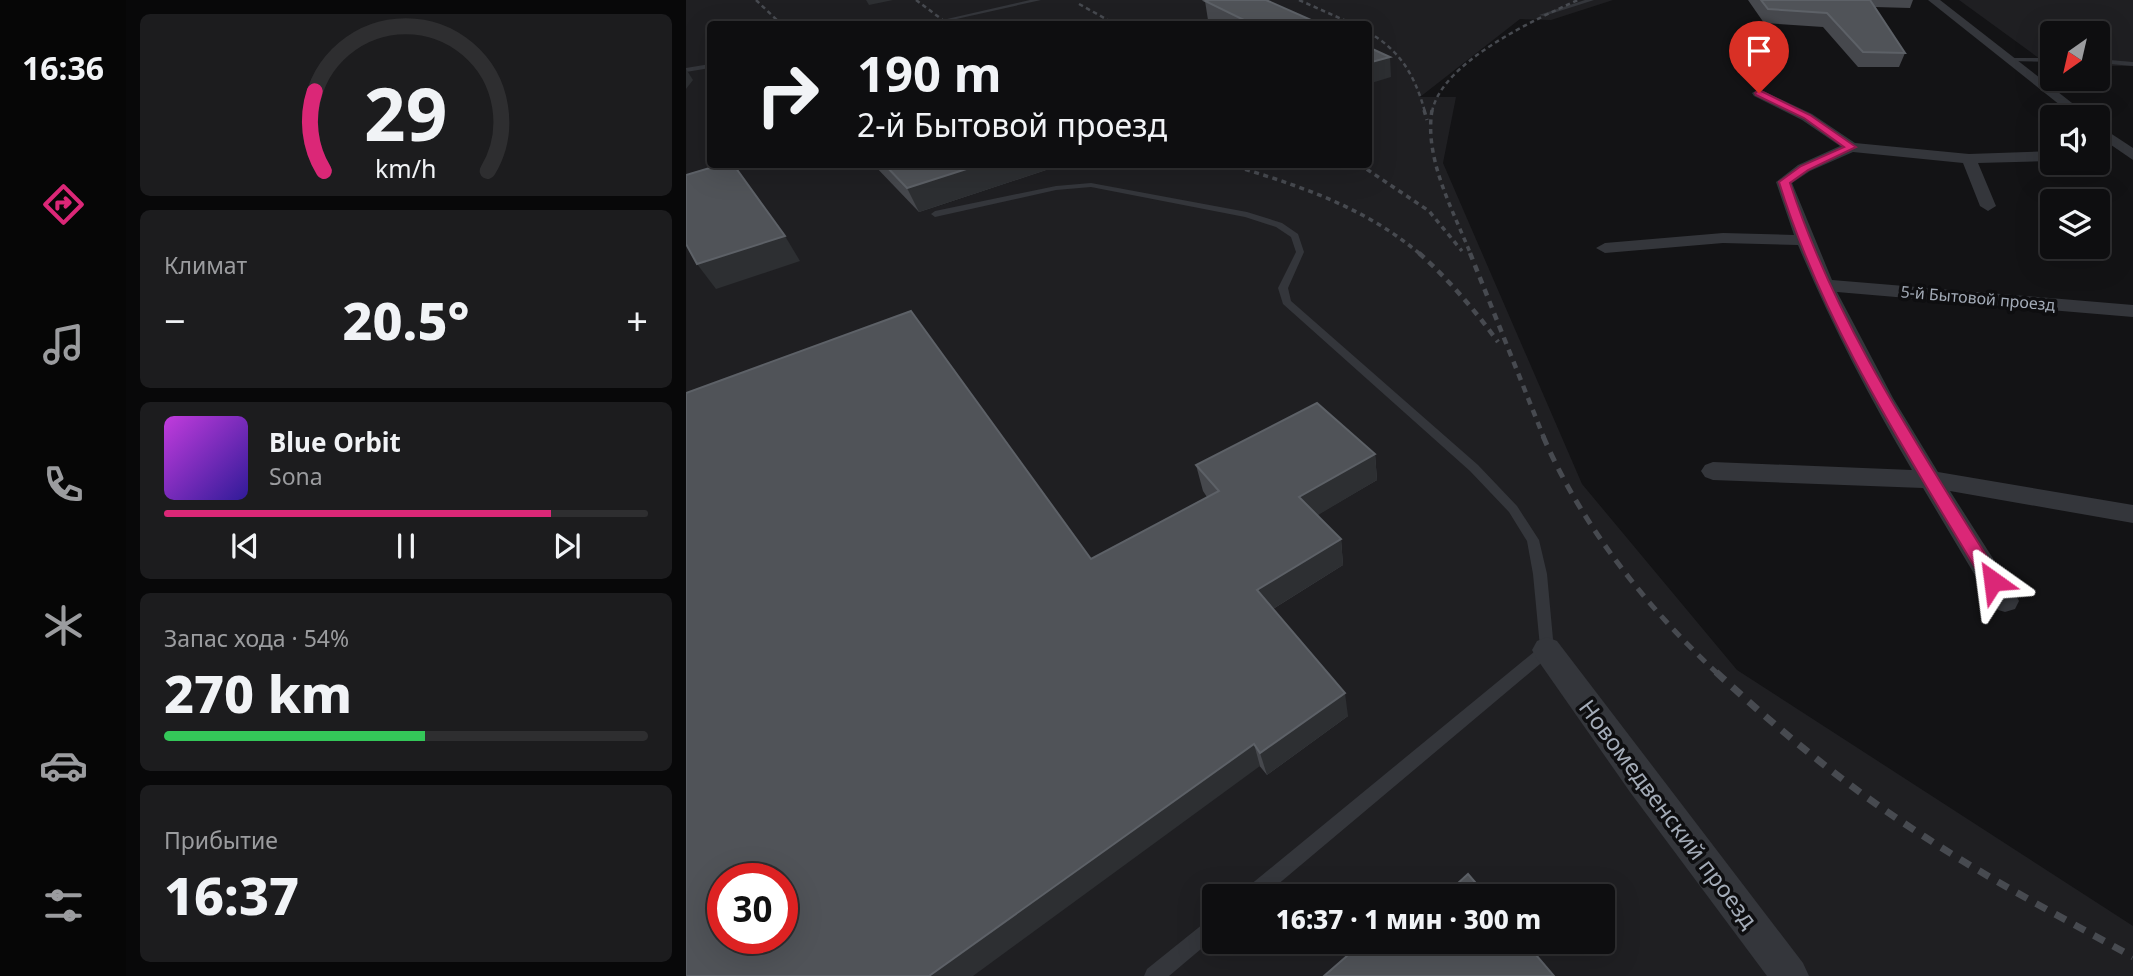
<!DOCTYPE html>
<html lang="ru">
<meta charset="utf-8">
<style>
body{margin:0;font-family:"Noto Sans",sans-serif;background:#1c1c1e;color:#f1f3f6;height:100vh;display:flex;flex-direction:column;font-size:26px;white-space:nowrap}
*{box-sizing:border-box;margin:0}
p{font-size:23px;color:#9b9c9f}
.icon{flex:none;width:38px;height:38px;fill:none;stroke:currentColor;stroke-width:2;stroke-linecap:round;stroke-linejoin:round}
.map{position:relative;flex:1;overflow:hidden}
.details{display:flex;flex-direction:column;gap:14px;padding:14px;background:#080809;width:560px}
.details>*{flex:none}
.top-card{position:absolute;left:21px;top:21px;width:665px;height:147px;border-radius:7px;box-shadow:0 7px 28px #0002,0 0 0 2px #2e2e30;background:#0e0e10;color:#f1f3f6;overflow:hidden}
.needle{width:46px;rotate:214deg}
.controls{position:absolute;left:1354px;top:21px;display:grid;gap:14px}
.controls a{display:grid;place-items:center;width:70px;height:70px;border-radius:7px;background:#0e0e10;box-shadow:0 7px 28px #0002,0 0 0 2px #2e2e30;font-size:35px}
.speed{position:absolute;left:21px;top:863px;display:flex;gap:14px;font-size:35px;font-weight:700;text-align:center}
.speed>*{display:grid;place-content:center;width:91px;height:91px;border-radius:50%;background:#0e0e10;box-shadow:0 7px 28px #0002,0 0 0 2px #2e2e30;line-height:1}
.speed .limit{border:10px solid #d22;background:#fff;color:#111}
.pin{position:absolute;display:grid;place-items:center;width:60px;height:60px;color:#fff;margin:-72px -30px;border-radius:50% 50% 50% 0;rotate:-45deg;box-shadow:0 0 7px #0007}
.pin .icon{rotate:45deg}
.me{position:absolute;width:77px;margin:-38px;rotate:329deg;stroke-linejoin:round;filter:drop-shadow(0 0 5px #0008)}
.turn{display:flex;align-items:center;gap:24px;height:147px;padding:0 35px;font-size:32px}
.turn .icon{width:91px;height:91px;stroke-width:2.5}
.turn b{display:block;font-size:49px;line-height:60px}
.big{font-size:52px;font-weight:800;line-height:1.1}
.details .card{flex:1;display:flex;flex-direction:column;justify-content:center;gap:10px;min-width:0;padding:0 24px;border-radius:10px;background:#1c1c1e}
.details .dial{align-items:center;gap:0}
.dial svg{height:182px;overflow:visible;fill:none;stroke:#2e2e30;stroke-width:7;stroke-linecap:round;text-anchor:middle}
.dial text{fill:#f1f3f6;stroke:none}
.song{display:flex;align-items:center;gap:21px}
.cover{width:84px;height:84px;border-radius:10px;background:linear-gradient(135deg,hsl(290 70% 55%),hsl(250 70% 35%))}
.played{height:7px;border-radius:4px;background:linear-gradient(90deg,#db2777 80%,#2e2e30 80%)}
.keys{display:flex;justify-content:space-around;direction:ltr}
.heat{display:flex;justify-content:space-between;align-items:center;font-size:38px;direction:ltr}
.charge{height:10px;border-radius:5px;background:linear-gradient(90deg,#34c759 54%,#2e2e30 0)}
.trip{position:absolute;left:516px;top:884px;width:413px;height:70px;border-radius:7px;background:#0e0e10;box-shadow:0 7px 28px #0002,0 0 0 2px #2e2e30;font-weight:800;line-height:70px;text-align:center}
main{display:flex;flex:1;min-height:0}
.tab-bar{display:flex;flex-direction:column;width:126px;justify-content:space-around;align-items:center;background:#060606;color:#9b9c9f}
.tab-bar .icon{width:49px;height:49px}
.tab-bar .on{color:#db2777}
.tab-bar b{font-size:32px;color:#f1f3f6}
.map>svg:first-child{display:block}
.built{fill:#1f1f22;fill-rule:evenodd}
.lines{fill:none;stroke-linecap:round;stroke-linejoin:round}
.lane{fill:#34363b;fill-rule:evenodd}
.street{fill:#34363b;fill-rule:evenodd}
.rail-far4{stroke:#474a50;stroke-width:2.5;stroke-dasharray:4.5 3.5;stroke-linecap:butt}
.rail-far3{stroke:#474a50;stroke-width:3.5;stroke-dasharray:5 4.5;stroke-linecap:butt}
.rail-far2{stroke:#474a50;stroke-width:4.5;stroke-dasharray:7 6;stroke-linecap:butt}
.rail-far1{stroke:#474a50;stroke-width:5;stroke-dasharray:10 8;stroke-linecap:butt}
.rail{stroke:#474a50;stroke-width:7;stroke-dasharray:12 10;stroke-linecap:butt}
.wall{fill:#46484d}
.shaded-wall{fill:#2d2f32}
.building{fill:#505358;stroke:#5d6167;stroke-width:2;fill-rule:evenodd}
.route{fill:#db2777;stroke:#8e194d;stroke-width:2}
.labels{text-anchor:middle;stroke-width:7;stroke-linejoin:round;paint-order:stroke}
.far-street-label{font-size:16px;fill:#a3abb7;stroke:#0e0e10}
.near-street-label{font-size:23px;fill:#a3abb7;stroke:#0e0e10}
</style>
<main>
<nav class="tab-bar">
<b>16:36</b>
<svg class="icon on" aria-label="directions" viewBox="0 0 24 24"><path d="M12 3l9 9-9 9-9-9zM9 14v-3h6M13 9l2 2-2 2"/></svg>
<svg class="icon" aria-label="music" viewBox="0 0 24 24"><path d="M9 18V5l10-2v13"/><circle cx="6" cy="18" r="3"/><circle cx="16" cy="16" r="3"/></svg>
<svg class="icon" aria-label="phone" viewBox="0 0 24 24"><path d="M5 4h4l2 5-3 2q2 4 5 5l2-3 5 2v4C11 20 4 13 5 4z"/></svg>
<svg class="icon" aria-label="climate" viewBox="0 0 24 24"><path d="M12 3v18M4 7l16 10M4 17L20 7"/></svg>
<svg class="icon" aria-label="car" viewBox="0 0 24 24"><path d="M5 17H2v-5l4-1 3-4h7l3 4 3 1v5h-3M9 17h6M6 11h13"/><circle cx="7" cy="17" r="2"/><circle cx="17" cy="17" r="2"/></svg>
<svg class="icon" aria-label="filters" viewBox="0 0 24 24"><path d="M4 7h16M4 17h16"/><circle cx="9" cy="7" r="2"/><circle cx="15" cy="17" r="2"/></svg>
</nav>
<section class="details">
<div class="card dial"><svg viewBox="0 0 100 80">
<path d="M14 69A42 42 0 1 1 86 69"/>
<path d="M14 69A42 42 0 0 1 10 34" stroke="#db2777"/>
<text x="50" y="56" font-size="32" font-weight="700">29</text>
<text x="50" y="72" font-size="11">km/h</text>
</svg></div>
<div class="card"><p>Климат</p>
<div class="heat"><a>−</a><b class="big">20.5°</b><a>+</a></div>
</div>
<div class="card">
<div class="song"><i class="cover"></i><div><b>Blue Orbit</b><p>Sona</p></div></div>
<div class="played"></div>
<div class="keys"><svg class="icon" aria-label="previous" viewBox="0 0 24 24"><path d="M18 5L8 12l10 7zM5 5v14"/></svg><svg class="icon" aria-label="pause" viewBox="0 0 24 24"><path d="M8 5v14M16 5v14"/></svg><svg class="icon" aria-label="next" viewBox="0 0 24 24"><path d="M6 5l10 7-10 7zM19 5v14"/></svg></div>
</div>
<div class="card"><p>Запас хода · 54%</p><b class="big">270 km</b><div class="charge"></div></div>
<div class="card"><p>Прибытие</p><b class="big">16:37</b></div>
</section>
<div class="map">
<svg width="1447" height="976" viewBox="0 0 1447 976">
<rect width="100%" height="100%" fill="#131315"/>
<g class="built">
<path d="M0 0H927L865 20 834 19 734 97H770L757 163 896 484 1051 670 1447 926V976H0ZM24 24H682V164H24ZM37 878H96V938H37ZM528 896H917V942H528Z"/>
<path d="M1273 0H1447V66H1412V33H1367L1365 67Z"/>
</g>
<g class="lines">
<g class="lane">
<path d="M344 0H355L248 24H239Z"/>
<path d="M899 0H908L858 16 853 15Z"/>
<path d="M1320 58H1367V62L1322 61Z"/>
<path d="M1412 59 1447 62V66L1412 63Z"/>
<path d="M24 64V68L0 72V68Z"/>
<path d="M405 183 561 212 596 223 612 234 618 252 602 288 605 301 792 465 831 506 853 540 861 574 868 650 866 654 578 896H555L558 890 854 647 847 574 841 541 823 512 784 471 597 304 592 288 610 252 605 237 590 227 559 217 405 187 370 190 249 217 245 214 249 211 370 186Z"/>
<path d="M528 917V938L483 976H458L461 969 522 920Z"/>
</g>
<g class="street">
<path d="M1242 0H1254L1404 117H1389Z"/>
<path d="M1073 89 1126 114 1169 143 1283 154 1367 151V161L1292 163 1310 206 1302 211 1294 206 1277 163 1167 152 1124 171 1106 183 1146 280 1447 305V317L1151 292 1207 398 1252 472 1447 505V523L1264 491 1329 593 1333 601 1329 609 1319 612 1309 609 1237 488 1027 480 1019 477 1015 471 1019 465 1027 462 1226 470C1183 397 1144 322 1112 245L1037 243 919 253 910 248 919 243 1037 233 1108 235 1090 182 1112 165 1154 146 1116 120 1068 96 1066 93Z"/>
<path d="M1412 125 1447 148V160L1412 136Z"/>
<path d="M861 637 871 641 1117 963 1123 976H1081L944 792 851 659 846 650 851 641Z"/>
</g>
<g class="rail-far4">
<path d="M70 0 95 24"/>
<path d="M230 0 262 24"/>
<path d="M613 0 667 24"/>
<path d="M393 4 429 24"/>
<path d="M682 32C715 51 729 76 739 112"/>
<path d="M746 112C755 62 850 19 892 0"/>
</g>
<g class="rail-far3">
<path d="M738 110 741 120"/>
<path d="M746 110C738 159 767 210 785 255"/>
<path d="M541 164C609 184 680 207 735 255"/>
<path d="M673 164 743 211 776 251"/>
</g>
<g class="rail-far2">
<path d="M733 253C763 280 788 309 812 342"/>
<path d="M784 253 858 438"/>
</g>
<path class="rail-far1" d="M857 436C895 525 962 609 1032 674"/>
<path class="rail" d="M1030 672C1096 733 1164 789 1239 837 1306 881 1377 918 1447 957"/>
</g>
<g class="wall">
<path d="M1062 0H1227L1224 8 1189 7 1219 53 1213 67H1172L1137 27 1078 23Z"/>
<path d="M519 1 634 24H531L522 20Z"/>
<path d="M187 164H378L233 212Z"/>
<path d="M689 454 691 480 631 515 655 539 657 565 587 609 662 716 581 775 405 559 521 497 517 491 510 465Z"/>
</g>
<g class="shaded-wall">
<path d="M180 0H207L183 5Z"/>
<path d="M704 57 705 77 682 84V63Z"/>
<path d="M0 69 7 80 0 89Z"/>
<path d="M296 164H378L233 212 221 188Z"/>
<path d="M99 236 114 261 30 289 11 264Z"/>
<path d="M689 454 691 480 617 524 613 497Z"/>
<path d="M655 539 657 565 577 615 571 590Z"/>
<path d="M659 693 662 716 581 775 574 753Z"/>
<path d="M568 744 574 766 287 976H243Z"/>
</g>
<g class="building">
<path d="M524 0H580L634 24H566L519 1Z"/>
<path d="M1075 0H1184L1219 53 1177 52 1141 13 1082 9Z"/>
<path d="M682 47 704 57 682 63Z"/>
<path d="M37 164H47L99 236 11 264 0 244V175Z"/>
<path d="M198 164H296L221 188Z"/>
<path d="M225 311 405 559 533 491 510 465 631 403 689 454 613 497 655 539 571 590 659 693 574 753 568 744 243 976H0V393ZM37 878H96V938H37Z"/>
<path d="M782 874 801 896H758Z"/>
<path d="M677 942H839L868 976H638Z"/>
</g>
<path class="route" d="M1073 90 1124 115 1170 147 1122 170 1104 183C1150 325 1235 450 1313 576L1316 581 1313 586H1300C1223 456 1138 328 1093 182L1115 166 1158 147 1118 118 1070 95 1069 93Z"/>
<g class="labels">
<g class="far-street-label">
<text transform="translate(1292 298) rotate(5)" y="6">5-й Бытовой проезд</text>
</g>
<g class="near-street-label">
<text transform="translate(982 814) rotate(53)" y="8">Новомедвенский проезд</text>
</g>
</g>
</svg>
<div class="controls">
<a><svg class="needle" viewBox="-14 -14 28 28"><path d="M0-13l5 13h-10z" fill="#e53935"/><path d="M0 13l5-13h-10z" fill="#9b9c9f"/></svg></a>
<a><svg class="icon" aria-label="sound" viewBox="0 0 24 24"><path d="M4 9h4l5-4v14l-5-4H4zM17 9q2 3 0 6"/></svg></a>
<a><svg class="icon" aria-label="layers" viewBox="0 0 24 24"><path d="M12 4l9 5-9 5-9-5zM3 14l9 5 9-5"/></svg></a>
</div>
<div class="speed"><div class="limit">30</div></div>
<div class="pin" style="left:1073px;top:93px;background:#d93025"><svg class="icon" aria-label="arrive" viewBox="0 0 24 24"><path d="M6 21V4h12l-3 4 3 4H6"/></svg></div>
<svg class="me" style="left:1307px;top:581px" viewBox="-20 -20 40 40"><path d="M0-17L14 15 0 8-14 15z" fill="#db2777" stroke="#fff" stroke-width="4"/></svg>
<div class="trip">16:37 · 1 мин · 300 m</div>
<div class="top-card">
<div class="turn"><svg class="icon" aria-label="right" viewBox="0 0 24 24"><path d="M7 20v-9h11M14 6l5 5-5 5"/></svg><div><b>190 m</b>2-й Бытовой проезд</div></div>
</div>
</div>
</main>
